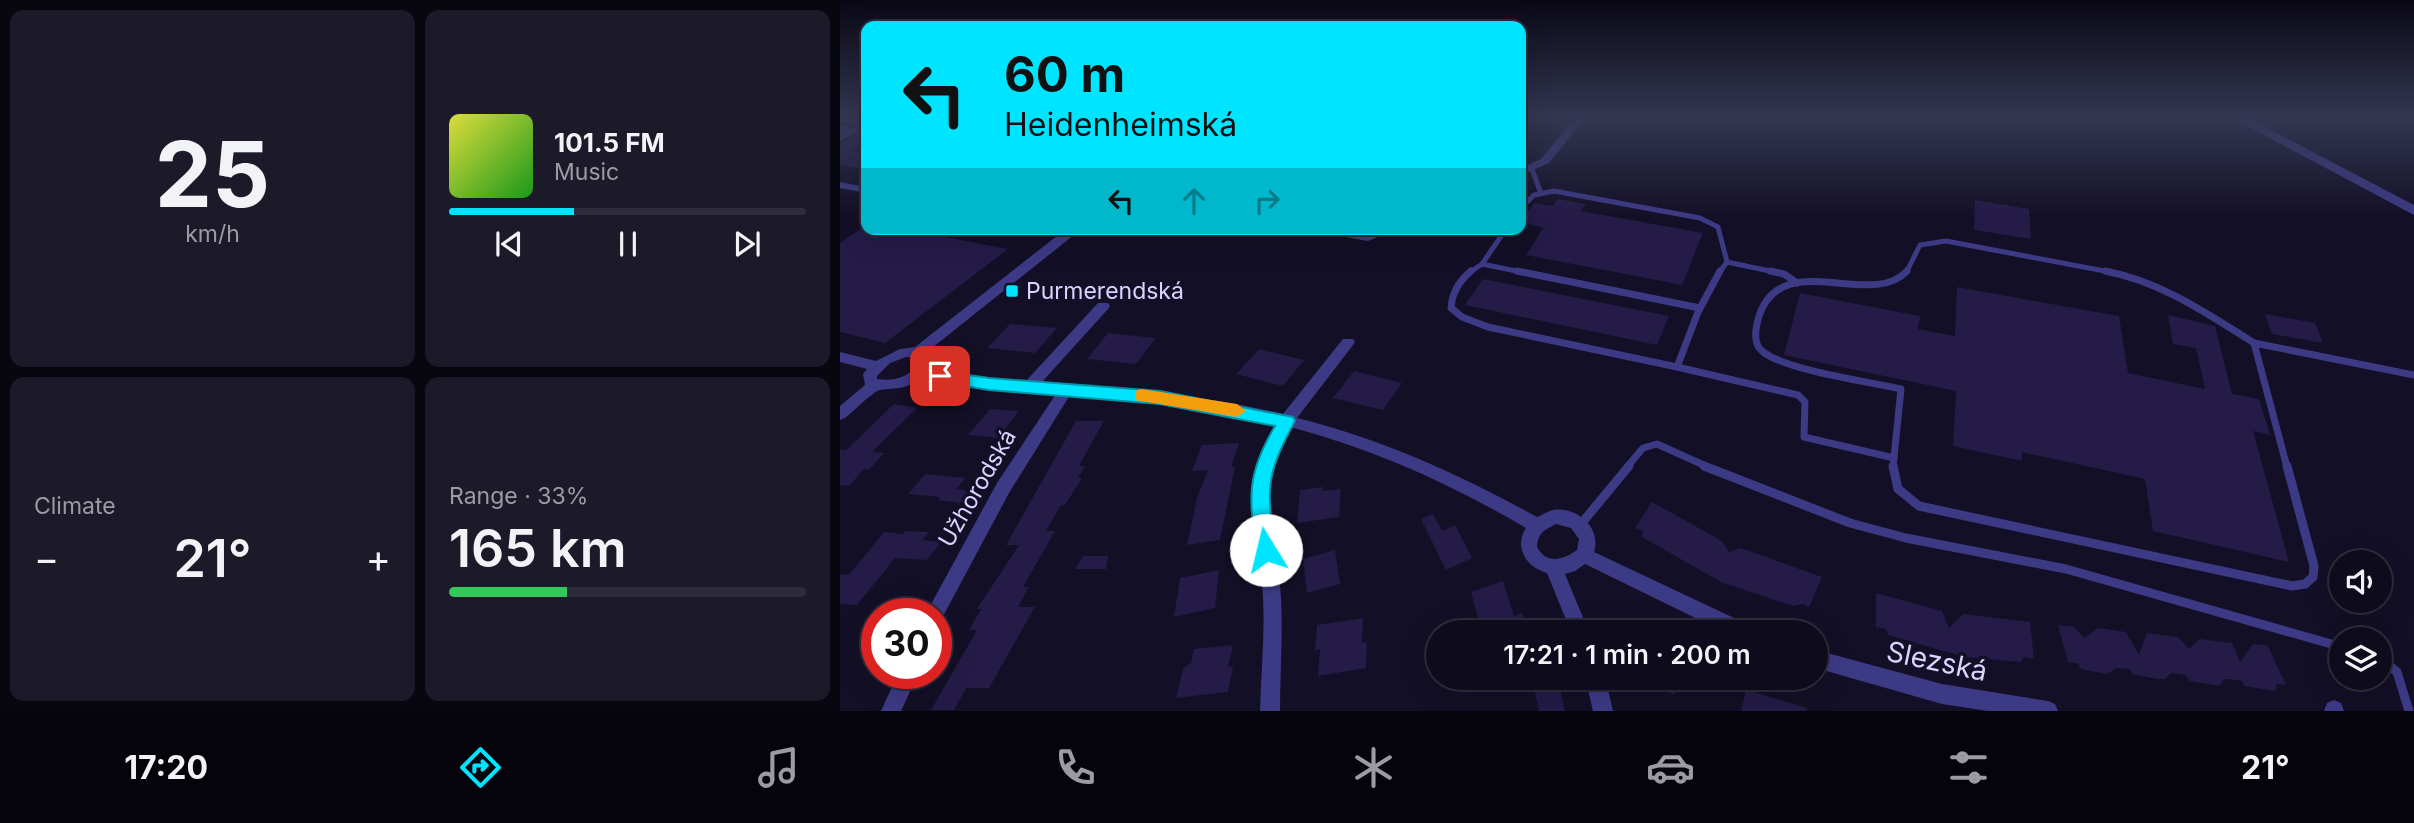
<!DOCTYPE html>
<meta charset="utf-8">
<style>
body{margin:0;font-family:Inter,sans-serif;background:#1c1929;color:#f1f3f6;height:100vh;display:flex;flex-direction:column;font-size:26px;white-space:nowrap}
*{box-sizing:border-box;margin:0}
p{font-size:23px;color:#9b9ba3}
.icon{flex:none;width:38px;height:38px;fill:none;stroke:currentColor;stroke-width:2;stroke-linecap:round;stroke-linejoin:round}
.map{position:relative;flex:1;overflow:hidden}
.side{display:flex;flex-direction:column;gap:10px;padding:10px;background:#08060f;width:840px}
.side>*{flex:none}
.banner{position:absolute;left:21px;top:21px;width:665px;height:214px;border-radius:14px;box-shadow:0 7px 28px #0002,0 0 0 2px #2e2b3b;background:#00e5ff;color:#111;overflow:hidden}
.controls{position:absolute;left:1489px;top:550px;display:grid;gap:14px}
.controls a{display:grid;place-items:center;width:63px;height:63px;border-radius:50%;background:#0e0b1c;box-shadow:0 7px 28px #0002,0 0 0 2px #2e2b3b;font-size:35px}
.speed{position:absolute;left:21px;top:598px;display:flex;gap:14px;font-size:35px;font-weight:700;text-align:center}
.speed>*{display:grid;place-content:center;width:91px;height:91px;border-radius:50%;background:#0e0b1c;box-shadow:0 7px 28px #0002,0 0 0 2px #2e2b3b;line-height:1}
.speed .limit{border:10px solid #d22;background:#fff;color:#111}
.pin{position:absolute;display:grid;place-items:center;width:60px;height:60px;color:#fff;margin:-30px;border-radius:14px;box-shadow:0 4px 10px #0006}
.me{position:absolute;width:77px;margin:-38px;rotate:351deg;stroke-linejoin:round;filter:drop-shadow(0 0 5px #0008)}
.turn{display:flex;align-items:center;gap:24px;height:147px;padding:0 28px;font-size:32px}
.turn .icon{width:91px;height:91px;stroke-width:2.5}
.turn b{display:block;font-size:49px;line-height:60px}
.lanes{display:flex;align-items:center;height:66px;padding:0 28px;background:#0003;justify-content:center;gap:35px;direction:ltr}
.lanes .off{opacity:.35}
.big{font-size:52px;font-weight:600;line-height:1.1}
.side .widget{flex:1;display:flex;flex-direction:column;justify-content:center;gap:10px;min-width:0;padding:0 24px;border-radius:14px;background:#1c1929}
.side .dial{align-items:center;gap:0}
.dial b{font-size:91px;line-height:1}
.song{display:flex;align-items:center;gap:21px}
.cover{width:84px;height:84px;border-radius:10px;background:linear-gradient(135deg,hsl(60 70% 55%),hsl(120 70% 35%))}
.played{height:7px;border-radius:4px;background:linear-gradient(90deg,#00e5ff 35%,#2e2b3b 35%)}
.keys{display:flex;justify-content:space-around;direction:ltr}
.heat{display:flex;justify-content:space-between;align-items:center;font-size:38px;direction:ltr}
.charge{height:10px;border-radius:5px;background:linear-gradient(90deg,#34c759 33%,#2e2b3b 0)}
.side .tiles{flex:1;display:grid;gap:10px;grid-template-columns:repeat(2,1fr)}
.trip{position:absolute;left:586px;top:620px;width:402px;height:70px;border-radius:35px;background:#0e0b1c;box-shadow:0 7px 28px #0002,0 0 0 2px #2e2b3b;font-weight:600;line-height:70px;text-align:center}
.menu{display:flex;height:112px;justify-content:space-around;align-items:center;background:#06040b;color:#9b9ba3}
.menu .icon{width:49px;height:49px}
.menu .selected{color:#00e5ff}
.menu b{font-size:32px;color:#f1f3f6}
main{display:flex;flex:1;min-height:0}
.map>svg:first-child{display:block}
.building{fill:#241b47}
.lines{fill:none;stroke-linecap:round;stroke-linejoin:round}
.service-far2{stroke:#3d3a85;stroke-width:5}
.service-far1{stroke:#3d3a85;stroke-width:7}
.service{stroke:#3d3a85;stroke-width:9}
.minor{fill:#3d3a85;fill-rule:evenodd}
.tertiary{fill:#3d3a85;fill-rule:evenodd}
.route{fill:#00e5ff;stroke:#0095a6;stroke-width:2}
.slow{fill:#f59e0b}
.poi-dot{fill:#00e5ff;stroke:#130f26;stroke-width:2.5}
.labels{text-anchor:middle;stroke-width:7;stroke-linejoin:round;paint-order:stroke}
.poi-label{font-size:23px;fill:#d9d4ff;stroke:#130f26;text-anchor:start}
.street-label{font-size:23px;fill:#d9d4ff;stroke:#130f26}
.near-street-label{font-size:28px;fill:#d9d4ff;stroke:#130f26}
</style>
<main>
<section class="side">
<div class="tiles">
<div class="widget dial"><b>25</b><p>km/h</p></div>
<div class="widget">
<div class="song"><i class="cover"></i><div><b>101.5 FM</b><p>Music</p></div></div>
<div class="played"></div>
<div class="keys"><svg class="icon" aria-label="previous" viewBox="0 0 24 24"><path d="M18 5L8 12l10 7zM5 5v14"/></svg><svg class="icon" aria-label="pause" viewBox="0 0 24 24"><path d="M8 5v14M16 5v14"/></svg><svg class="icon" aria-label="next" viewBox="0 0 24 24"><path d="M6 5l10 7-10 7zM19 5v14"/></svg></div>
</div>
<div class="widget"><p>Climate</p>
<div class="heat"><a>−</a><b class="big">21°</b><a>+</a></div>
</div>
<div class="widget"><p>Range · 33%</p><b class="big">165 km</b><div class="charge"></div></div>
</div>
</section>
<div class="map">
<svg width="1574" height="711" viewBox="0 0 1574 711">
<rect width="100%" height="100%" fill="#130f26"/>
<g class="building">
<path d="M22 117H26V142L13 150 26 153V163L18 168 0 165V144L21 132 17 126 8 125Z"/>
<path d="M717 199 745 204 741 211 863 233 842 285 686 255 703 228 681 222 694 203 713 206Z"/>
<path d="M1135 200 1189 209 1191 239 1134 230Z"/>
<path d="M21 229H63L168 249 45 343 0 332V243Z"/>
<path d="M643 279 829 316 817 345 625 305Z"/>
<path d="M1117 287 1279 316 1288 373 1365 389 1356 348 1333 344 1328 315 1375 326 1392 394 1419 399 1430 435 1413 431 1449 562 1313 531 1305 479 1182 452V461L1113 446 1116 391 944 355 960 293 1080 316 1078 329 1115 336Z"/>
<path d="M1425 314 1475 323 1483 343 1432 334Z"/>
<path d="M170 324 217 328 195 353 147 348Z"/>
<path d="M268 333 316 338 296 364 247 359Z"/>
<path d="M419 349 464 360 443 386 396 374Z"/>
<path d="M514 371 562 383 543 410 493 398Z"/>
<path d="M54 404 77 408 32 452 44 453 29 470 24 469 9 486 0 485V449L6 450Z"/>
<path d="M150 409 179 411 158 438 128 435Z"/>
<path d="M236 421H264L239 466H245L238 478H242L225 505H221L206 531H215L183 587H189L178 607H195L149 688H126L114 710H91L137 630H129L141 609H137L179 545H166Z"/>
<path d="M399 443 391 467H395L380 540 347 545 357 498 368 470 352 471 362 445Z"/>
<path d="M85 474 126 478 116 489 129 491 120 503 98 500 100 497 68 494Z"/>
<path d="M483 487 482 491 501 489 499 517 457 523 460 490Z"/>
<path d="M812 502 882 541 889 552 901 548 982 577 969 607 963 604 953 606 881 582 802 537 803 531 795 528Z"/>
<path d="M593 514 602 531 615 525 632 558 606 570 581 519Z"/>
<path d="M65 531 89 532 83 540 101 542 87 560 55 558 17 605 0 604V574L9 575 44 532 63 534Z"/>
<path d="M495 550 500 584 467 593 463 559Z"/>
<path d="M243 556H268L266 569H235Z"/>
<path d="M379 570 375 608 334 617 340 578Z"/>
<path d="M663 581 674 616 682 613 689 632H642L631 592Z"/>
<path d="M1036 593 1102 611 1109 628 1123 614 1190 622 1194 659 1184 657 1181 662 1125 657 1048 635 1046 629 1036 627Z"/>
<path d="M523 618 522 643 527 642 526 668 478 676 480 649 475 651 477 625Z"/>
<path d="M1218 625 1234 627 1244 638 1258 628 1286 632 1299 655 1307 633 1338 637 1349 649 1360 639 1392 643 1400 662 1413 644 1428 646 1446 685 1437 684 1435 691 1404 686 1402 681 1388 679H1384L1379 686 1350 681 1345 675 1331 673 1325 679H1317L1292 674 1290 669 1277 668 1267 674 1241 669 1238 663 1228 662Z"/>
<path d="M393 645 388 667 393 666 388 692 336 698 343 669 351 662 354 649Z"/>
<path d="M699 677H717L725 711H699L693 683 700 681Z"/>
<path d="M800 677H843L834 695Z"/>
<path d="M906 690 967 708 966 711H901Z"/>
</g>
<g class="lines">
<g class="service-far2">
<path d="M692 169 700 191"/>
<path d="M681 208 694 195 714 191 860 218 878 227 887 262 939 273"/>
<path d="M666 229 642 264 686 273"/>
<path d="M629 273 642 264"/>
<path d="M879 273 887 262"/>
<path d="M1066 273 1080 245 1106 241 1275 273"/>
</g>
<g class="service-far1">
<path d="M631 271C619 281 612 292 611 308L622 317 648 327 837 367"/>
<path d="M677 271 860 308"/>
<path d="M880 271 858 312 837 367 958 395 965 402 964 437 1054 458"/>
<path d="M930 271 944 274 957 283"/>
<path d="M1265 271C1320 281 1368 314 1414 343"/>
<path d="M1414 343 1574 375"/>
<path d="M1414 343 1447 467"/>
<path d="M787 467 803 448 817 444 868 467"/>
<path d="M1053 467 1061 389C1030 382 944 370 922 351 912 343 916 326 919 316 942 247 1032 310 1067 271"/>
</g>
<g class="service">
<path d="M864 466 1010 523 1066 538 1226 569 1502 647"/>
<path d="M1053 466 1058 489 1079 506 1452 586 1465 584 1473 577 1474 566 1447 466"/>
<path d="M741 524 789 466"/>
<path d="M1540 658 1557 672 1569 711"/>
</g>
<g class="minor">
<path d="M735 117H746L709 163 681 175V168L701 159Z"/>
<path d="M0 126 17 129 18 131 0 141V134L3 132H0Z"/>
<path d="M0 182 26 187V193L0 188Z"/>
<path d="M218 229H260L254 233 234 235 88 351 92 356 89 369 185 382 258 303H268L270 306 268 309 201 383C283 388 364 395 443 414L503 339H513L515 342 513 345 457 418C542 439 621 475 697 517 702 515 708 511 713 510 737 506 762 528 754 552L911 626 913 632H884L745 564 735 571 725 574 749 632H731L707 573C687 568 673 547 686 528 611 484 534 449 450 427 409 499 437 526 441 598 443 636 440 674 440 711H420C421 673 425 635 423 597 419 522 393 497 437 424L358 408 230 395 169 493 101 620 96 622V614H86L89 608 157 483 216 394 139 387 82 378C69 389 56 388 40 390 32 392 13 412 5 418L0 420V406L25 385 23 374 27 369 0 362V352L36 361 60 349 75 347 222 232ZM66 357 78 358C75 377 53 382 37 379V376L50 363ZM716 524 731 528 739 539 737 550C723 560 707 565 697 547 698 533 704 530 716 524Z"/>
<path d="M477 229H505L527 233 539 229H557L528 241 483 233Z"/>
<path d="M976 650 1102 684 1208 701 1215 704 1218 711H1148L1102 704 976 668Z"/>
<path d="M58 674H78L61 711H41Z"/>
<path d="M745 677H765L773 711H753Z"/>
<path d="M1494 700 1501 703 1504 711H1484L1487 703Z"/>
</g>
<path class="tertiary" d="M1390 117H1406L1574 205V215Z"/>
</g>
<linearGradient id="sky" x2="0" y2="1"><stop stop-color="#0a0815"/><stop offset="0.54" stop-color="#333752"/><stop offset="1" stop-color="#333752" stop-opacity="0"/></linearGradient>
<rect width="1574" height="217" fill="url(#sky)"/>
<path class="route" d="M100 371 149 378 320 391 453 417 455 421C425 476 426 490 436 550L433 556 426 559 420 556 417 550C408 497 407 473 435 426L320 404 149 390 94 381 92 376Z"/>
<path class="slow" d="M301 389 397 404 406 411 397 417 295 400V391Z"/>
<rect class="poi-dot" x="165" y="284" width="14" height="14" rx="3.5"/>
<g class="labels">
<g class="poi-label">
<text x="186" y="299">Purmerendská</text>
</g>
<g class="street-label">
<text transform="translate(137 488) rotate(-60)" y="8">Užhorodská</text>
</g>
<g class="near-street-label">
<text transform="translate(1097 661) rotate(12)" y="10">Slezská</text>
</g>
</g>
</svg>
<div class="controls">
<a><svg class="icon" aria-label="sound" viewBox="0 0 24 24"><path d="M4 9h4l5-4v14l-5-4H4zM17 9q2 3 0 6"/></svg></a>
<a><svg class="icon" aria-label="layers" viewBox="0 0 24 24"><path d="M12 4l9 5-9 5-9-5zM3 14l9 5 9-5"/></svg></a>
</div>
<div class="speed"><div class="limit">30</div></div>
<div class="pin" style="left:100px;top:376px;background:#d93025"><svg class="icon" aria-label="arrive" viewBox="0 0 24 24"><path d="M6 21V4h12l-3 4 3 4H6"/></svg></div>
<svg class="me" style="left:426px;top:550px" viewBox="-20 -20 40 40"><circle r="19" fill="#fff"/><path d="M0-13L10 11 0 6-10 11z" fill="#00e5ff"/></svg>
<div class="trip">17:21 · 1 min · 200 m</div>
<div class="banner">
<div class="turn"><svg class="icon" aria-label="left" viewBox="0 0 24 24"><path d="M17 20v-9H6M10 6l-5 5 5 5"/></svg><div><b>60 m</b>Heidenheimská</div></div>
<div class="lanes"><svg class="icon" aria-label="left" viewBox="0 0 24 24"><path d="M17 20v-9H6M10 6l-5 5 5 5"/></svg><svg class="icon off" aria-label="ahead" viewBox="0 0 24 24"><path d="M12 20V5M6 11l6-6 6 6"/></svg><svg class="icon off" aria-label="right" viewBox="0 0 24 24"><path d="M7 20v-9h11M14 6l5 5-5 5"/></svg></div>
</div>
</div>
</main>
<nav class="menu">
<b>17:20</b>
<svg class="icon selected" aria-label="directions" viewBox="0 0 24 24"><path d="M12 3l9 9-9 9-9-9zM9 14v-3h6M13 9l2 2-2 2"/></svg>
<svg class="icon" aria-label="music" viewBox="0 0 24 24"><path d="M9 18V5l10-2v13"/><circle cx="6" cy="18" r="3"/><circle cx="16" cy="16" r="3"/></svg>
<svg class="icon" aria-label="phone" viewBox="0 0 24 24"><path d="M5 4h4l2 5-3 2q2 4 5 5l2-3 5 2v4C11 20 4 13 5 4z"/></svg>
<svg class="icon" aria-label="climate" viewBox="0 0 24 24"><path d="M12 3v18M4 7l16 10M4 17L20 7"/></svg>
<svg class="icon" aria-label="car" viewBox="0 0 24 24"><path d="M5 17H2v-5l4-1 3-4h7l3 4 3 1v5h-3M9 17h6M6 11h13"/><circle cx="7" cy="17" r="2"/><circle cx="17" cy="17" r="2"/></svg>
<svg class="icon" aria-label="filters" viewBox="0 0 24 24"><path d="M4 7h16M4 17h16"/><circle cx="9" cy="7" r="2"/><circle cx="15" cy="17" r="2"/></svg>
<b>21°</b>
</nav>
